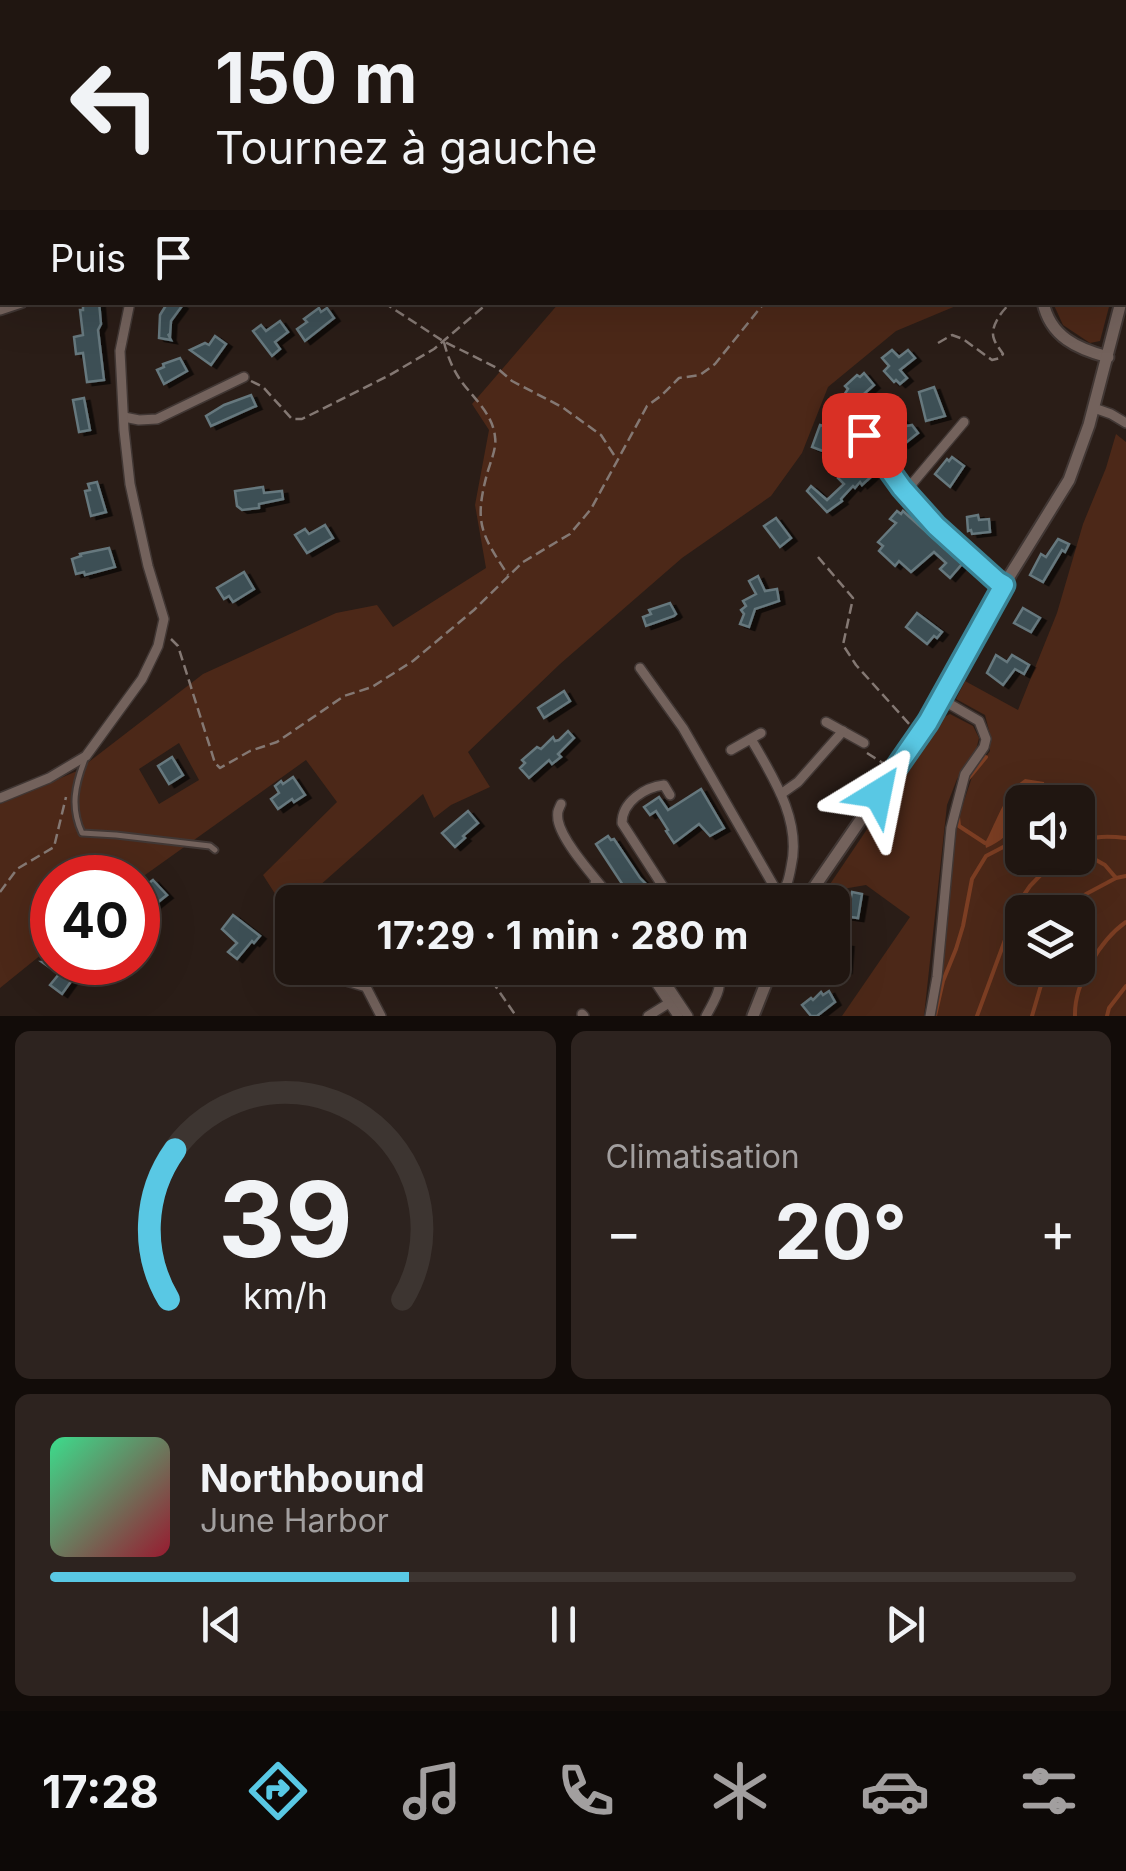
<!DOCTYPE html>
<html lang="fr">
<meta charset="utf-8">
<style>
body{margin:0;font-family:Inter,sans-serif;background:#2d231f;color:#f1f3f6;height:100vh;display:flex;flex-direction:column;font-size:38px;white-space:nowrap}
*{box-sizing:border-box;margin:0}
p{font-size:32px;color:#a29f9f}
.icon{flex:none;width:55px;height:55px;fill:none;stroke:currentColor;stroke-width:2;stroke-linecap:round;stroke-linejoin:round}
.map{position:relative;height:1016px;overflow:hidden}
.panel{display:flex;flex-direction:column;gap:15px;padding:15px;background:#120c09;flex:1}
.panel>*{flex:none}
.top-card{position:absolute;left:0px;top:0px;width:1128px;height:305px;box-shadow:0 10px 40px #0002,0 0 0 2px #3d3531;background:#201611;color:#f1f3f6;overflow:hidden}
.tools{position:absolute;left:1005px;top:785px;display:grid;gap:20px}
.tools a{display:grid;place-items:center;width:90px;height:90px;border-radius:15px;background:#201611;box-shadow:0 10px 40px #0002,0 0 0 2px #3d3531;font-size:50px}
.speed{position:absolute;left:30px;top:855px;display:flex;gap:20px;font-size:50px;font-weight:700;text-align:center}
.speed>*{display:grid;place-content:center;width:130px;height:130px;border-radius:50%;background:#201611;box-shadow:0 10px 40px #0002,0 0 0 2px #3d3531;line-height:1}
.speed .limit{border:15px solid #d22;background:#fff;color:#111}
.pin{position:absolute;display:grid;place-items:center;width:85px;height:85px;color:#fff;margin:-42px;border-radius:20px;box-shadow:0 5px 15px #0006}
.me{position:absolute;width:110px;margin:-55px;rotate:35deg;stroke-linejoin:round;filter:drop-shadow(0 0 8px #0008)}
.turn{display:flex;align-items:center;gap:35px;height:210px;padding:0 50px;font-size:45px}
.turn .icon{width:130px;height:130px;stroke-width:2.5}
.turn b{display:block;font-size:70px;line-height:85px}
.then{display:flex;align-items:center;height:95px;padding:0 50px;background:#0003;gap:20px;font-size:38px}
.big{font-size:75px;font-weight:700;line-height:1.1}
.panel .card{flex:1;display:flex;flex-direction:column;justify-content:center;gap:15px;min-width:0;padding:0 35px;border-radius:15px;background:#2d231f}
.panel .dial{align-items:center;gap:0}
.dial svg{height:260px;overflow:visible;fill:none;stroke:#3d3531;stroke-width:7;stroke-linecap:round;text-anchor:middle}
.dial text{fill:#f1f3f6;stroke:none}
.song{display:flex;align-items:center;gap:30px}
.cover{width:120px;height:120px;border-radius:15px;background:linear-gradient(135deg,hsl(150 70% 55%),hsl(350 70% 35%))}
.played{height:10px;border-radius:5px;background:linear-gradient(90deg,#59c8e4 35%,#3d3531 35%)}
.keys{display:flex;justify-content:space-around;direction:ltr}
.heat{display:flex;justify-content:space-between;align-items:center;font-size:55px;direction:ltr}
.panel .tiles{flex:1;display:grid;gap:15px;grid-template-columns:1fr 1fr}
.card:last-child{grid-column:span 2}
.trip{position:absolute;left:275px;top:885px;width:575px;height:100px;border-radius:15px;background:#201611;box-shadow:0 10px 40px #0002,0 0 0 2px #3d3531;font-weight:700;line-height:100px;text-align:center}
.tabs{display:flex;height:160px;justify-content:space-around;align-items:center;background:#0d0907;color:#a29f9f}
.tabs .icon{width:70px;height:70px}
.tabs .current{color:#59c8e4}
.tabs b{font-size:45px;color:#f1f3f6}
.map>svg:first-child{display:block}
.green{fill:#4c2818;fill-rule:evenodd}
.water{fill:#7c3e23}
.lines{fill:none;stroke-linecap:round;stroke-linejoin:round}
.stream{stroke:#7c3e23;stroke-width:4}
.building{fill:#3e5055;stroke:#66787e;stroke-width:2.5;filter:url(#shadow)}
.service-casing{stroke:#413734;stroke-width:9}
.minor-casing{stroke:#413734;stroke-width:12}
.tertiary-casing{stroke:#413734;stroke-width:15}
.path{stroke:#847873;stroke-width:2.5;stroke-dasharray:10 5;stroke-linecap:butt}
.service{stroke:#73625c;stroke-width:5}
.minor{stroke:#73625c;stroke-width:9}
.tertiary{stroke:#73625c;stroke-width:11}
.route-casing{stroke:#3a8294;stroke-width:25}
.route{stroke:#59c8e4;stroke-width:18}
</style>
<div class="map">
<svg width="1126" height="1016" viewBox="0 0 1126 1016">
<defs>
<filter id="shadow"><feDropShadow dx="5.5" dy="3" stdDeviation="0" flood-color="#0009"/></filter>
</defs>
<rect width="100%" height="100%" fill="#2a1d17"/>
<g class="green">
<path d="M706 0H1015V2H709Z"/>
<path d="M559 303H963L896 331 828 387 802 453 771 496 682 558 560 664 468 752 490 787 451 805 434 818 423 794 301 902H292V910L288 914 263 875 337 802 306 760 138 880V878H52V946L0 988V804L77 771 203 674 336 613 377 605 393 627 486 568 475 505 489 430 472 404ZM179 743 199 780 159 804 139 769Z"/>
<path d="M1053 303H1110L1100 341 1090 343 1063 325Z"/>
<path d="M1116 434 1126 442V1016H935L954 831 972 777 990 751V734L985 715 956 699 965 681 1018 710 1057 613 1083 524 1106 468ZM1022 802H1078V858H1022ZM1022 912H1078V968H1022Z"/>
<path d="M950 714 973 726 979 738 975 754 957 779 947 805 924 1016H842L910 917 866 885 837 890 825 902H818L942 718Z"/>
</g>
<path class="water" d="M1025 779 1044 782 1045 789 1030 802H1022C1022 824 1005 840 986 848L985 843C996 823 1005 792 1025 779Z"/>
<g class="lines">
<g class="stream">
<path d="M968 779 986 757"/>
<path d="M958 817 959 826 985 843"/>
<path d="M1078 842C1094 836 1108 836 1126 838"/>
<path d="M1078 850 1105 865 1116 878 1126 876"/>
<path d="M1068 912 1086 894 1116 878"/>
<path d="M935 1016 943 981 956 949 963 926 972 879 986 856 1009 844 1019 832"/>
<path d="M977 1016 1019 902 1030 886 1057 858"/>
<path d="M1032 1016 1046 968"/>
<path d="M1075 1016C1074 984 1100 940 1126 922"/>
<path d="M1107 1016 1109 1008 1126 986"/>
</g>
</g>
<g class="building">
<path d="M83 302H99L101 324 98 330 104 380 87 382 83 353 76 354 74 337 83 335 80 310H83Z"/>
<path d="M168 302H177L182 306 171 321 170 336 168 334 171 340 159 338 160 315Z"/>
<path d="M319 308 321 312 327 308 334 318 305 341 297 329 307 322 304 319Z"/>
<path d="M280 321 288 332 275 342 280 349 272 356 253 331 261 325 266 331Z"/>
<path d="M215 336 226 344 211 365 190 350 205 343 209 345Z"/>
<path d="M892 350 899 357 908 350 915 358 900 370 907 378 900 384 896 380 894 382 884 371 889 366 882 358Z"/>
<path d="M180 358 187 371 164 384 157 370 164 367 163 364Z"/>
<path d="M864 373 874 385 847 409 840 401 848 389 845 386 857 375 860 377Z"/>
<path d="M934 387 945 416 926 421 919 392Z"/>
<path d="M251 395 256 406 211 426 206 416 224 405Z"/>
<path d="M84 398 90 430 79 432 73 400Z"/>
<path d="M898 415 907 426 912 425 918 433 903 445 887 423Z"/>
<path d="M820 425 837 430 828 453 812 447Z"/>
<path d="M952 457 964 466 950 487 935 474 947 459 949 461Z"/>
<path d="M855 460 872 476 862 485 860 482 855 488 853 486 841 499 842 501 827 512 807 491 811 486 827 500 844 484 838 478Z"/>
<path d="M97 482 106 512 91 516 85 491 90 490 88 484Z"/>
<path d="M263 487 264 493 282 491 283 499 259 504V508L242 510 237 506 235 491Z"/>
<path d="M897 511 901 514 903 511 962 564 950 578 940 569 946 563 934 552 911 572 899 561 895 566 879 551 883 546 878 542 896 523 890 519Z"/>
<path d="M978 515 979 520 989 519 990 532 972 534 971 530 968 531 967 517Z"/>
<path d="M776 518 791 538 780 547 764 526Z"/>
<path d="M325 525 333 538 307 553 295 535 305 529 309 534Z"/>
<path d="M1058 539 1069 544 1065 552 1062 550 1043 582 1030 575 1041 554 1046 557Z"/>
<path d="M109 548 115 567 85 575 84 572 76 574 72 559 81 556 80 554Z"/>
<path d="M244 572 254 589 233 602 229 596 224 599 217 588Z"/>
<path d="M758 576 765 591 777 589 779 601 755 609 749 627 740 624 744 614 741 610 746 606 743 601 756 594 749 581Z"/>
<path d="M670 603 676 614 674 616 646 626 643 617 651 614 649 610Z"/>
<path d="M1023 608 1040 618 1031 632 1014 623Z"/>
<path d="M917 613 942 632 937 638 934 636 927 644 906 627Z"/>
<path d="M996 655 1007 662 1012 655 1029 665 1024 674 1015 669 1003 685 987 673Z"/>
<path d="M564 691 570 701 544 718 538 708Z"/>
<path d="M568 731 574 738 558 754 561 757 552 764 549 760 529 778 520 768 525 763 522 760 537 747 541 749 553 737 555 741 559 740Z"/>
<path d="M172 757 183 775 169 784 158 766Z"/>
<path d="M293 777 305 795 294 802 292 799 278 809 271 799 279 793 275 786 281 781 283 784Z"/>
<path d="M701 789 724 828 710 836 699 824 674 843 666 831 668 830 656 811 650 815 644 807 659 797 668 810Z"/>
<path d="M468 811 478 823 463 836 465 838 455 847 442 833Z"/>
<path d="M608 836 611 840 614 839 640 878 647 885 653 900 648 902H634L596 844Z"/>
<path d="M153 880 167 895 147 911 143 906 138 910V891Z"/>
<path d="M852 892 862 894 858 918 843 916 846 896 851 897Z"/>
<path d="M233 915 260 936 254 943 252 941 237 959 228 952 237 943 222 929Z"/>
<path d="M832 942 848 944 846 970 832 968Z"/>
<path d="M42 962H63L77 973 62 994 50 985 59 974Z"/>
<path d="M829 991 835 1002 817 1016H811L802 1005 811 998 813 1000 821 992 823 995Z"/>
</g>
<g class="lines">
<g class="service-casing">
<g id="service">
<path d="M389 0 391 2"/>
<path d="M85 759C75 785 70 807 82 833L116 835 210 846 215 850"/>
</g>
</g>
<g class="minor-casing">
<g id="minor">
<path d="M258 0 262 2"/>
<path d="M436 0 438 2"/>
<path d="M486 0 488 2"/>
<path d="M97 2 98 0"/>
<path d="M270 2 272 0"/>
<path d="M494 2 496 0"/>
<path d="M0 38 2 39"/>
<path d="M0 205 2 206"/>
<path d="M1094 408 1111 414 1126 423"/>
<path d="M124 417 139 420 157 419 244 377"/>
<path d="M864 435 902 488 936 526 997 581 1004 585"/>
<path d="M905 492 964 422"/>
<path d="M640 668 683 728 783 902"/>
<path d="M826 722 864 743"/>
<path d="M751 739C773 777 802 821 791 867 789 878 787 888 779 897"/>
<path d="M731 750 761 733"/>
<path d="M781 794 798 782 843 731"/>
<path d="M670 795 664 785C645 787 622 802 622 823L673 902"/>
<path d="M0 798 49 778 86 756 142 679 158 646 164 619 148 566 130 484 124 430 120 351 130 302"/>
<path d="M561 804C558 811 557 811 558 820 562 843 599 882 614 902"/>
<path d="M595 883 604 902"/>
<path d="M646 968 678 1016"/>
<path d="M656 968 688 1016"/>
<path d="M557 973 567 968"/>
<path d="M340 979 366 987 381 1016"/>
<path d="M582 1014 584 1016"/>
<path d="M648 1016 669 1003"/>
<path d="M706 1016C715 999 725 986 716 968"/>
<path d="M930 1016 937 977 951 828 965 774 984 747 986 739 979 721 941 699"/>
</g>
</g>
<g class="tertiary-casing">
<g id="tertiary">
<path d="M1020 0V2"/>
<path d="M556 2 557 0"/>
<path d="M1125 288 1126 284"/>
<path d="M1043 302C1050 337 1078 349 1108 357"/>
<path d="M0 309 21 302"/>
<path d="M804 902 928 722 1004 585 1069 480 1089 425 1121 302"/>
<path d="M753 1016 772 968"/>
</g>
</g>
<g class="path">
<path d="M462 0 464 2"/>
<path d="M730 0 731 2"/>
<path d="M795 2 797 0"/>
<path d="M840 2 841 0"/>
<path d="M383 302 443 341 497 368 512 381 562 407 601 435 616 458"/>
<path d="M444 342C447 355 452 367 459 378 471 396 493 413 495 437 497 448 490 463 487 474 474 523 481 534 508 575"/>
<path d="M938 343 952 335 963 339 992 360 1000 358 1003 354C1000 349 996 345 994 339 989 327 1003 309 1012 302"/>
<path d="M251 381 263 387 292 419H302L388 376 434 349 489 302"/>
<path d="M818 557 853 598 843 645 856 665 911 726"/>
<path d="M171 639 178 646 215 763 220 768 250 751 277 742 344 696 372 687 413 661 474 610 523 562 570 534 591 509 647 406 662 395 679 378 700 375 715 364 765 302"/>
<path d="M867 753 886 765"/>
<path d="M0 892 17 869 54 847 66 797"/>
<path d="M483 968 516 1016"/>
</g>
<use href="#service" class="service"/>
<use href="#minor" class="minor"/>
<use href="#tertiary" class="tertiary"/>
</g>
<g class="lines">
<g class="route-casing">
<path id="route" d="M864 435 902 488 936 526 997 581 1004 585 928 722 878 794"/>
</g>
<use href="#route" class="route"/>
</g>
</svg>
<div class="tools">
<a><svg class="icon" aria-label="sound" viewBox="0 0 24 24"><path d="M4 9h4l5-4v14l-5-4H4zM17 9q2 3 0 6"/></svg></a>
<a><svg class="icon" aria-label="layers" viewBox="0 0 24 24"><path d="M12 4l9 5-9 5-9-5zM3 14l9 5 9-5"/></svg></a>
</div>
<div class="speed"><div class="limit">40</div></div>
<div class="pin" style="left:864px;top:435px;background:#d93025"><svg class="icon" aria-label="arrive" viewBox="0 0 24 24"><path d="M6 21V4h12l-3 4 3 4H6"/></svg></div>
<svg class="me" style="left:878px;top:794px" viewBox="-20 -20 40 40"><path d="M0-17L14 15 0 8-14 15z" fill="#59c8e4" stroke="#fff" stroke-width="4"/></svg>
<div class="trip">17:29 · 1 min · 280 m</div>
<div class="top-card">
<div class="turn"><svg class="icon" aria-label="left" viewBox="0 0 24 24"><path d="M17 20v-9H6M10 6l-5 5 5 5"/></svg><div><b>150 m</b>Tournez à gauche</div></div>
<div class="then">Puis<svg class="icon" aria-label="arrive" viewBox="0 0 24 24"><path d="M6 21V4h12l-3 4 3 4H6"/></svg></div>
</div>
</div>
<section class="panel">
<div class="tiles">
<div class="card dial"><svg viewBox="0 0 100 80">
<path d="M14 69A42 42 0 1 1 86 69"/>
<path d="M14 69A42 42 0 0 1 16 23" stroke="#59c8e4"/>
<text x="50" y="56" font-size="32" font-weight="700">39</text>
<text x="50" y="72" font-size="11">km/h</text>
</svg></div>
<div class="card"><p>Climatisation</p>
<div class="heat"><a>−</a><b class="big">20°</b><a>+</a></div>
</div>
<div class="card">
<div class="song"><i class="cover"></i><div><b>Northbound</b><p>June Harbor</p></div></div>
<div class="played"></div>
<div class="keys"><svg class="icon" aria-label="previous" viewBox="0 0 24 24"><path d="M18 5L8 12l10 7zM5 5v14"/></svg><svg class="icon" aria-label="pause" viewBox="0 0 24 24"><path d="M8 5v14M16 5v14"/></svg><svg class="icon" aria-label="next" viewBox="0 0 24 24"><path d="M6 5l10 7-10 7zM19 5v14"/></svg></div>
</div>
</div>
</section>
<nav class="tabs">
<b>17:28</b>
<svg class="icon current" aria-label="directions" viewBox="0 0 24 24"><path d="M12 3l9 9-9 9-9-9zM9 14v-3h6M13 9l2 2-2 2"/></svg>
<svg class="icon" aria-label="music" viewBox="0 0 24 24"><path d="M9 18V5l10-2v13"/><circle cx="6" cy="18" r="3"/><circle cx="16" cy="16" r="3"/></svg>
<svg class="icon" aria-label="phone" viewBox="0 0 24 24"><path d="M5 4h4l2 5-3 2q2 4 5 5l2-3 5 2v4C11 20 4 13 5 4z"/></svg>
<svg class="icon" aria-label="climate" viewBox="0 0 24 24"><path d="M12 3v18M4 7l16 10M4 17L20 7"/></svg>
<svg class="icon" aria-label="car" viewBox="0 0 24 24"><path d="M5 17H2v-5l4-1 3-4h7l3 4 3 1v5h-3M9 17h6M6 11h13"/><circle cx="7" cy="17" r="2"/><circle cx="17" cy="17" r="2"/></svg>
<svg class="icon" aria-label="filters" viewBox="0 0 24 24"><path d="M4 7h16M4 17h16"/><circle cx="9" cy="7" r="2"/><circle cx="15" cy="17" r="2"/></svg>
</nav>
